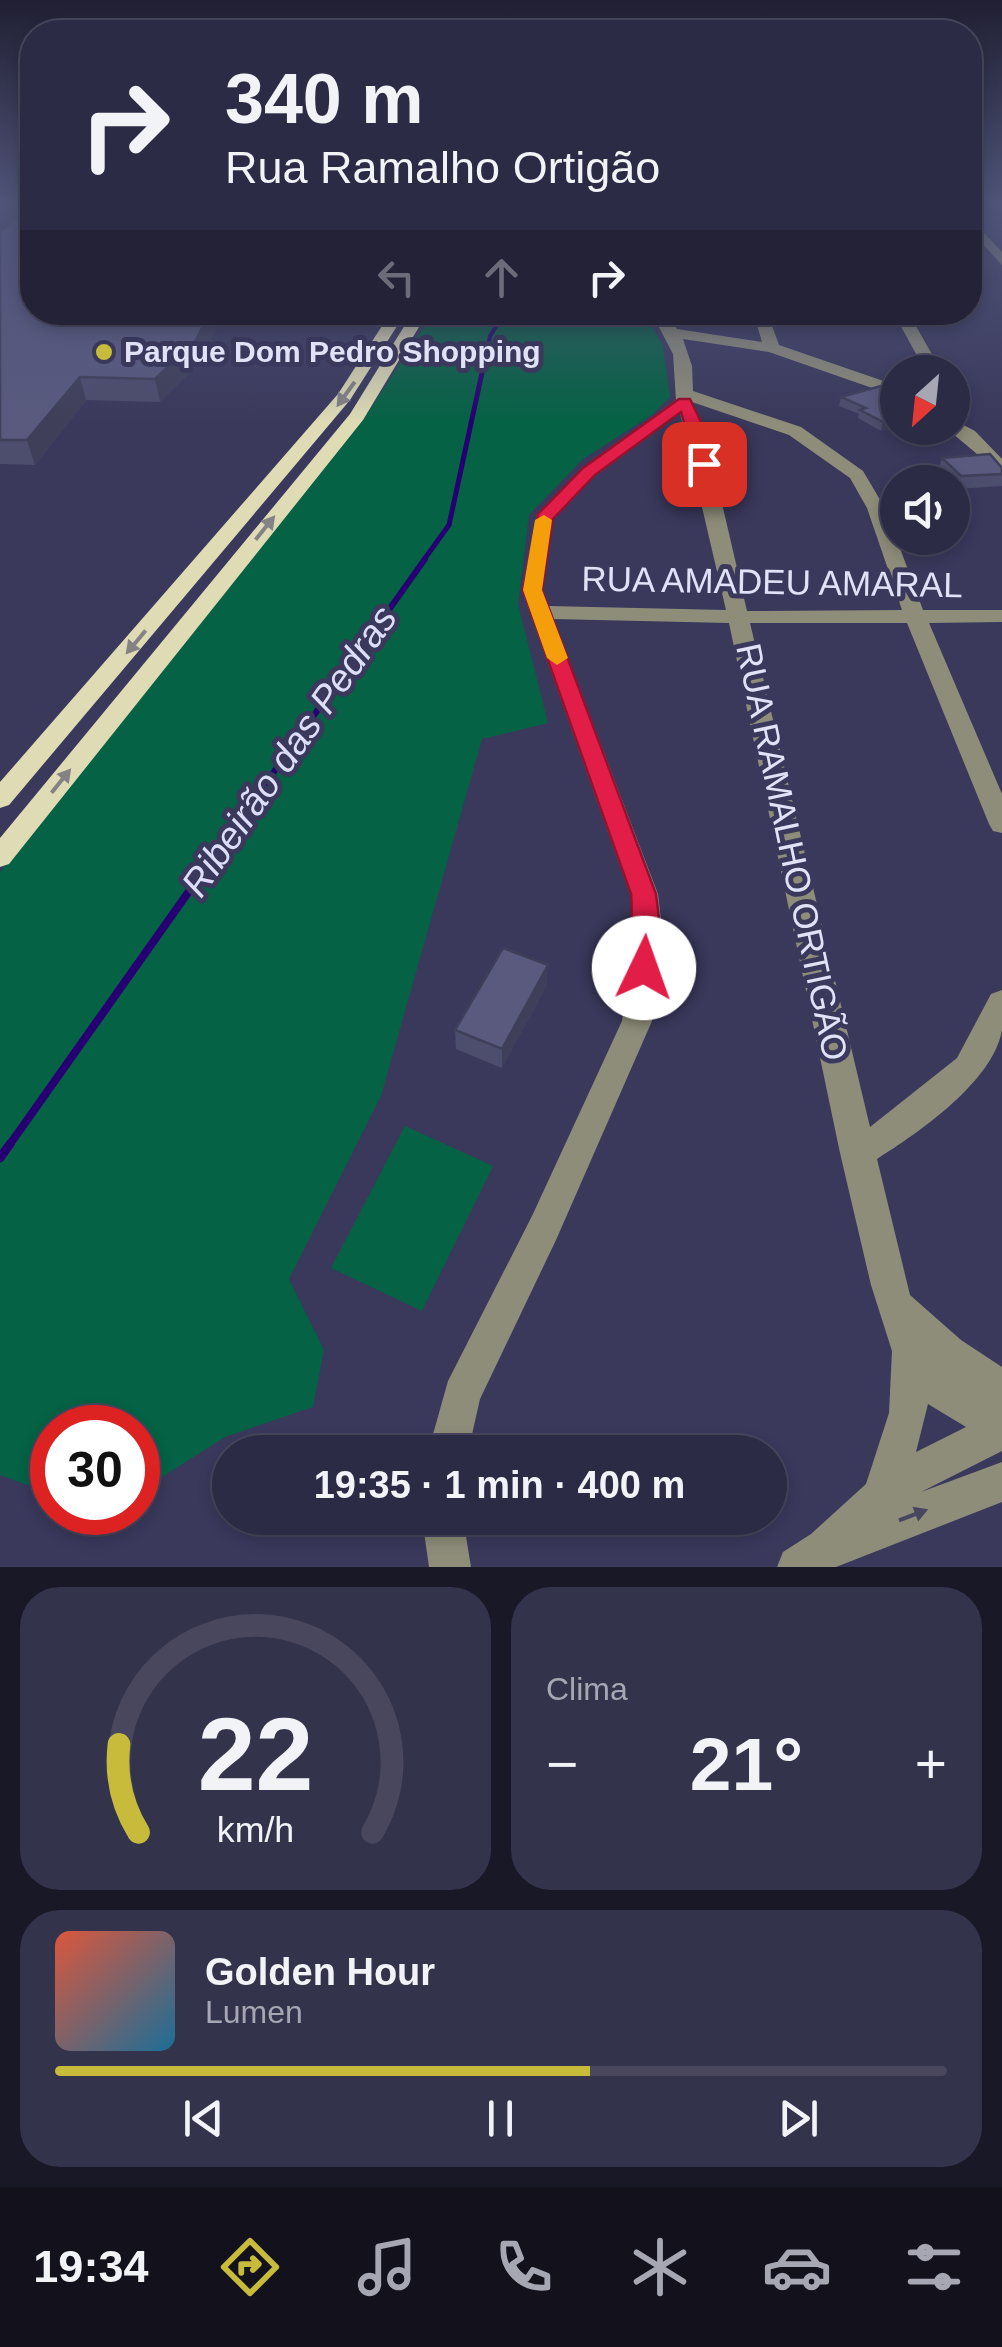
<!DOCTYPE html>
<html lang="pt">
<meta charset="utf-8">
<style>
body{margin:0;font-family:Arial,sans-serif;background:#34334c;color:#f1f3f6;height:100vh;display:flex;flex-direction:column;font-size:38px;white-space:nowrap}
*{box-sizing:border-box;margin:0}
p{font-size:32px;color:#a6a7b3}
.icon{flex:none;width:55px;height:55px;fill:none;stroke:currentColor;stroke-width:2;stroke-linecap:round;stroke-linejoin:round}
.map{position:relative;height:1567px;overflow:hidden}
.details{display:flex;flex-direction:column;gap:20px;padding:20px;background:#181826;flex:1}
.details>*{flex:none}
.hud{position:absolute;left:20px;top:20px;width:962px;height:305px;border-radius:40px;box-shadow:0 5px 15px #0003,0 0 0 2px #48475e;background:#2c2b45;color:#f1f3f6;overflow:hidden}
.needle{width:65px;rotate:207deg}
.buttons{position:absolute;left:880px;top:355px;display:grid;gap:20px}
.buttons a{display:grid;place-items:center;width:90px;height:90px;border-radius:50%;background:#2c2b45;box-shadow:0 5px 15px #0003,0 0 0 2px #48475e;font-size:50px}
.speed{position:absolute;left:30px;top:1405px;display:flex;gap:20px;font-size:50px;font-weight:700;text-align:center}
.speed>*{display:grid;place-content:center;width:130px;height:130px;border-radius:50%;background:#2c2b45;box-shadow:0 5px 15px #0003,0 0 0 2px #48475e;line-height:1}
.speed .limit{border:15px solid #d22;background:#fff;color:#111}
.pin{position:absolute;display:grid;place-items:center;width:85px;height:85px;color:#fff;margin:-42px;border-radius:20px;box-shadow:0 5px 15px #0006}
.me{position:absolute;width:110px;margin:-55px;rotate:3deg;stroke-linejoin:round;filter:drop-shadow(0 0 8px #0008)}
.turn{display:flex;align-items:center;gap:35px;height:210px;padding:0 40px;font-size:45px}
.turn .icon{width:130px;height:130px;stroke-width:2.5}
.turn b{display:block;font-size:70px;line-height:85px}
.lanes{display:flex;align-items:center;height:95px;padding:0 40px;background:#0003;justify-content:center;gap:50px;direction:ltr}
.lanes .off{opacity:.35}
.big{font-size:75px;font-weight:600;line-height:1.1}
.details .tile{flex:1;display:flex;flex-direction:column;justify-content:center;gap:15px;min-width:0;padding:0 35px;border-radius:40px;background:#34334c}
.details .dial{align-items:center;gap:0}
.dial svg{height:260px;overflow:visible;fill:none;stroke:#48475e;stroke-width:7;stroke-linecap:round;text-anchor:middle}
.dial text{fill:#f1f3f6;stroke:none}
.song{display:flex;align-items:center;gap:30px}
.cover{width:120px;height:120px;border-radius:15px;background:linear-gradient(135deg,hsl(10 70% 55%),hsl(200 70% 35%))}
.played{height:10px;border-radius:5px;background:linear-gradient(90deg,#c8bb3b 60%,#48475e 60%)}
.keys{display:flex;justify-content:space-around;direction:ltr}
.heat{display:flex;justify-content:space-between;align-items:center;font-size:55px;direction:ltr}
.details .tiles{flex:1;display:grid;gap:20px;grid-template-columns:1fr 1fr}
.tile:last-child{grid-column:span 2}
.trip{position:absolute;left:212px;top:1435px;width:575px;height:100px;border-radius:50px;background:#2c2b45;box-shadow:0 5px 15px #0003,0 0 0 2px #48475e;font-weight:600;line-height:100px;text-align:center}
.dock{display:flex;height:160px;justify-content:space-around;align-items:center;background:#12111c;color:#a6a7b3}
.dock .icon{width:70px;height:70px}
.dock .active{color:#c8bb3b}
.dock b{font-size:45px;color:#f1f3f6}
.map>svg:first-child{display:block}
.green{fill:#056244}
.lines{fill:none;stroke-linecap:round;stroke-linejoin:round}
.stream-far4{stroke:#260072;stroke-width:4}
.stream-far3{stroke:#260072;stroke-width:5}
.stream-far2{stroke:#260072;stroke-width:6}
.stream-far1{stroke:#260072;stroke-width:8}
.stream{stroke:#260072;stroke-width:9}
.minor{fill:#8e8d7a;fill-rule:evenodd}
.major{fill:#dedbb5;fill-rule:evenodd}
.wall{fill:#4d4d6d}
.shaded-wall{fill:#3f3f59}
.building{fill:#5a5a7f;stroke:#3f3f59;stroke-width:2.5}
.oneway{fill:#848284}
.oneway2{fill:#474660}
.route{fill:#e11d48;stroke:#92132f;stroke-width:2.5}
.slow{fill:#f59e0b}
.poi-dot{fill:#c8bb3b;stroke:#3a395c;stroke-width:4}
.labels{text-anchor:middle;stroke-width:10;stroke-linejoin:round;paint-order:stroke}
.far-poi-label{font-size:30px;font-weight:bold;fill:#e1e2f8;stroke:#3a395c;text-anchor:start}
.street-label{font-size:35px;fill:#e1e2f8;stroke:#3a395c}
.water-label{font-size:38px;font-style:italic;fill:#dcdefa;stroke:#3a395c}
</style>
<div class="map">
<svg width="1002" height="1567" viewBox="0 0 1002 1567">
<rect width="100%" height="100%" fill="#3a395c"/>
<g class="green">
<path d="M433 313H644L663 345 670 397 652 415 583 459 529 515 518 604 548 723 482 739 381 1096 289 1279 324 1350 313 1407 225 1437 138 1492V1428H52V1494L0 1475V872L363 420Z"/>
<path d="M405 1126 493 1166 422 1311 331 1268Z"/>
</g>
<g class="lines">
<path class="stream-far4" d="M485 361 490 336 505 312"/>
<path class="stream-far3" d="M423 561 449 525 485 359"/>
<path class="stream-far2" d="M241 818 425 559"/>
<path class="stream-far1" d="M8 1147 243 815"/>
<path class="stream" d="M0 1158 10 1144"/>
<g class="minor">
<path d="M970 218 1002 252V265L970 230Z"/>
<path d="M651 312H666L677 329 762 342 753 312H767L779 345 898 386V397L769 352 683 339 692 366 693 391 801 427 863 471 885 508 923 610H1002V622L929 623 1002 794V833L993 831 989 824 907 623H750L870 1127 957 1058 991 994 1002 990C1002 1003 1002 1018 1002 1030 993 1082 918 1133 877 1159L910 1295 961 1340 1002 1367V1451L921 1492 1002 1462V1502L836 1567H777L783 1552 811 1534 866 1484 889 1413 892 1351 871 1285 840 1153 729 623 553 619 658 894 662 928 652 1021 556 1240 480 1399 468 1452H428L448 1381 532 1216 622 1021 634 928 630 894 522 590 537 514 583 468 676 400 673 354ZM692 402 789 435 850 478 867 508 902 610 747 611 704 426ZM680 413 726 610 548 606 542 590 553 519 595 476ZM928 1404 966 1427 916 1452Z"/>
<path d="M893 312H908L942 372H926Z"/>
<path d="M952 419 975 431 1002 459V475L946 428H952Z"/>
<path d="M422 1518H463L471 1567H429Z"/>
</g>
<g class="major">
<path d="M391 312H406L350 400 9 805 0 808V782L338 394Z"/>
<path d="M413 312H428L363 420 9 864 0 867V838L350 414Z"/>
</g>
</g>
<g class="wall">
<path d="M0 232 200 362 160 402 86 400 35 465 0 464Z"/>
<path d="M898 392V425L881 431 858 418 859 414 839 406 841 397Z"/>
<path d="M942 458 1002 468V486L956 489 952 482H950L938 471Z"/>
<path d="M547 985 502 1068 456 1049 455 1030Z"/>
</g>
<g class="shaded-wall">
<path d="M210 312H225L200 362 160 402 155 379Z"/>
<path d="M80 377 86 400 35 465 27 440Z"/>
<path d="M898 417V425L881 431 883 422Z"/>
<path d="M548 965 547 985 502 1068V1049Z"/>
</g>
<g class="building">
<path d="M32 204V312H210L196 340 155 379 80 377 27 440H0V232Z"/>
<path d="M881 386 898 392V417L883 422 860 410 866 408 841 397Z"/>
<path d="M990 454 1002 468V474L961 476 942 458Z"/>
<path d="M503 948 548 965 502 1049 455 1030Z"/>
</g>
<defs><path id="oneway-solid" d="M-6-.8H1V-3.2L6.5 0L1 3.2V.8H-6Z" transform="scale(2.5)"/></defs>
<g class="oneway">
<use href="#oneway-solid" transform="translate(346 394) rotate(126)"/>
<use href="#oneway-solid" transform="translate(265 528) rotate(-51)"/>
<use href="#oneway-solid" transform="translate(136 642) rotate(130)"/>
<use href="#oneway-solid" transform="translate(61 781) rotate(-51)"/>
</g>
<use class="oneway2" href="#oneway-solid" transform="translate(913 1515) rotate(-21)"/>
<linearGradient id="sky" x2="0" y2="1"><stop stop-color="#201f33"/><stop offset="0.48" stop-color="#4f5478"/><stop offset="1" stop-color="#4f5478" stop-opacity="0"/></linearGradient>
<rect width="1002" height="423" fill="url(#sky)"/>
<path class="route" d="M679 399H690L703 426 710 467 696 464 681 412 595 475 553 519 542 590 656 894C659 919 665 952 653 975L644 979 635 975C630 966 633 912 631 894L523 590 538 514 583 468Z"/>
<path class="slow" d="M544 515 552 520 542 590 568 658 557 665 547 658 523 590 535 520Z"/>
<circle class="poi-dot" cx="104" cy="352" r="10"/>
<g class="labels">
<g class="far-poi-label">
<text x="124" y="362">Parque Dom Pedro Shopping</text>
</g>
<g class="street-label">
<text transform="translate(772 582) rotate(1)" y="12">RUA AMADEU AMARAL</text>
<text transform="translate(792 852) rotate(78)" y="12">RUA RAMALHO ORTIGÃO</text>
</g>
<g class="water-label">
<text transform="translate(289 751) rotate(-55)" y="13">Ribeirão das Pedras</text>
</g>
</g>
</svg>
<div class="buttons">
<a><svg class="needle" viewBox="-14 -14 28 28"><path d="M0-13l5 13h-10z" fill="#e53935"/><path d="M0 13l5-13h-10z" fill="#a6a7b3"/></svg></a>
<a><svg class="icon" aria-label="sound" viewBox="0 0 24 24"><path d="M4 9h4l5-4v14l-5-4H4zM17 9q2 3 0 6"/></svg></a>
</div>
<div class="speed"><div class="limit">30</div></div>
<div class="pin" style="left:704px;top:464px;background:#d93025"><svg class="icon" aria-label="arrive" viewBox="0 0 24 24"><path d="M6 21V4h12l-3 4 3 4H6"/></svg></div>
<svg class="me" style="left:644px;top:968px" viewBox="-20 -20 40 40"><circle r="19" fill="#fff"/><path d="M0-13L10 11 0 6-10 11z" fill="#e11d48"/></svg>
<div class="trip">19:35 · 1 min · 400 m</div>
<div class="hud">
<div class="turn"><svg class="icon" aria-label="right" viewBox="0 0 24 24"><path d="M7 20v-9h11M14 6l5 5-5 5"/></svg><div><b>340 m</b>Rua Ramalho Ortigão</div></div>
<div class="lanes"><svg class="icon off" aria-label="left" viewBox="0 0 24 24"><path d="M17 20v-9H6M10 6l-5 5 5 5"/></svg><svg class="icon off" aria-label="ahead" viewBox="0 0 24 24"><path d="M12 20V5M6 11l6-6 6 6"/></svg><svg class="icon" aria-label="right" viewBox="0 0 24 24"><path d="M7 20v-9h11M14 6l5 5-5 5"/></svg></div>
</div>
</div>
<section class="details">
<div class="tiles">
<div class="tile dial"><svg viewBox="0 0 100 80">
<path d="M14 69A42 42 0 1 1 86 69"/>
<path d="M14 69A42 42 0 0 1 8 42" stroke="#c8bb3b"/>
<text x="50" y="56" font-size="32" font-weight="700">22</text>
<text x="50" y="72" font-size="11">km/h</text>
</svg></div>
<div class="tile"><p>Clima</p>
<div class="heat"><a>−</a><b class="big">21°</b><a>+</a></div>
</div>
<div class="tile">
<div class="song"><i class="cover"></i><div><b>Golden Hour</b><p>Lumen</p></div></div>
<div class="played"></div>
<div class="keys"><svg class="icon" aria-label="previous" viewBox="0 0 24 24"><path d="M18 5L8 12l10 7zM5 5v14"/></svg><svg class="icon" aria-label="pause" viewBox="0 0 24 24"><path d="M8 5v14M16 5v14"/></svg><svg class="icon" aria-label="next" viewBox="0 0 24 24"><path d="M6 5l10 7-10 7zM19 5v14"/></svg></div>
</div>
</div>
</section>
<nav class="dock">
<b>19:34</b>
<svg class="icon active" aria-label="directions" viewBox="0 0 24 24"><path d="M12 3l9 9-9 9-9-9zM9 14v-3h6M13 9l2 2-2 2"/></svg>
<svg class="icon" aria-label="music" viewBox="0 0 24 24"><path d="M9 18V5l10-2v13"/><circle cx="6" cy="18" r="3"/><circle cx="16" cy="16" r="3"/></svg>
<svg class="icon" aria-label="phone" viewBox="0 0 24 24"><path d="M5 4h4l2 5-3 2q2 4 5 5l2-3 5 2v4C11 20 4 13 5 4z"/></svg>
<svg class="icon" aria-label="climate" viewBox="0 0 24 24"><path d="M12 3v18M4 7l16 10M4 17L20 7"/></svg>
<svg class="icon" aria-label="car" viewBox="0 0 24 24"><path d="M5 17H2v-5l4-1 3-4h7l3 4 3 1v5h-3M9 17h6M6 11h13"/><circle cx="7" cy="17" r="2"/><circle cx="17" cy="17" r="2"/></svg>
<svg class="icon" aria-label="filters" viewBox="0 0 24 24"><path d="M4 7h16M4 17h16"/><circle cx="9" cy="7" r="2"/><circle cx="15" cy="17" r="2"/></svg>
</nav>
